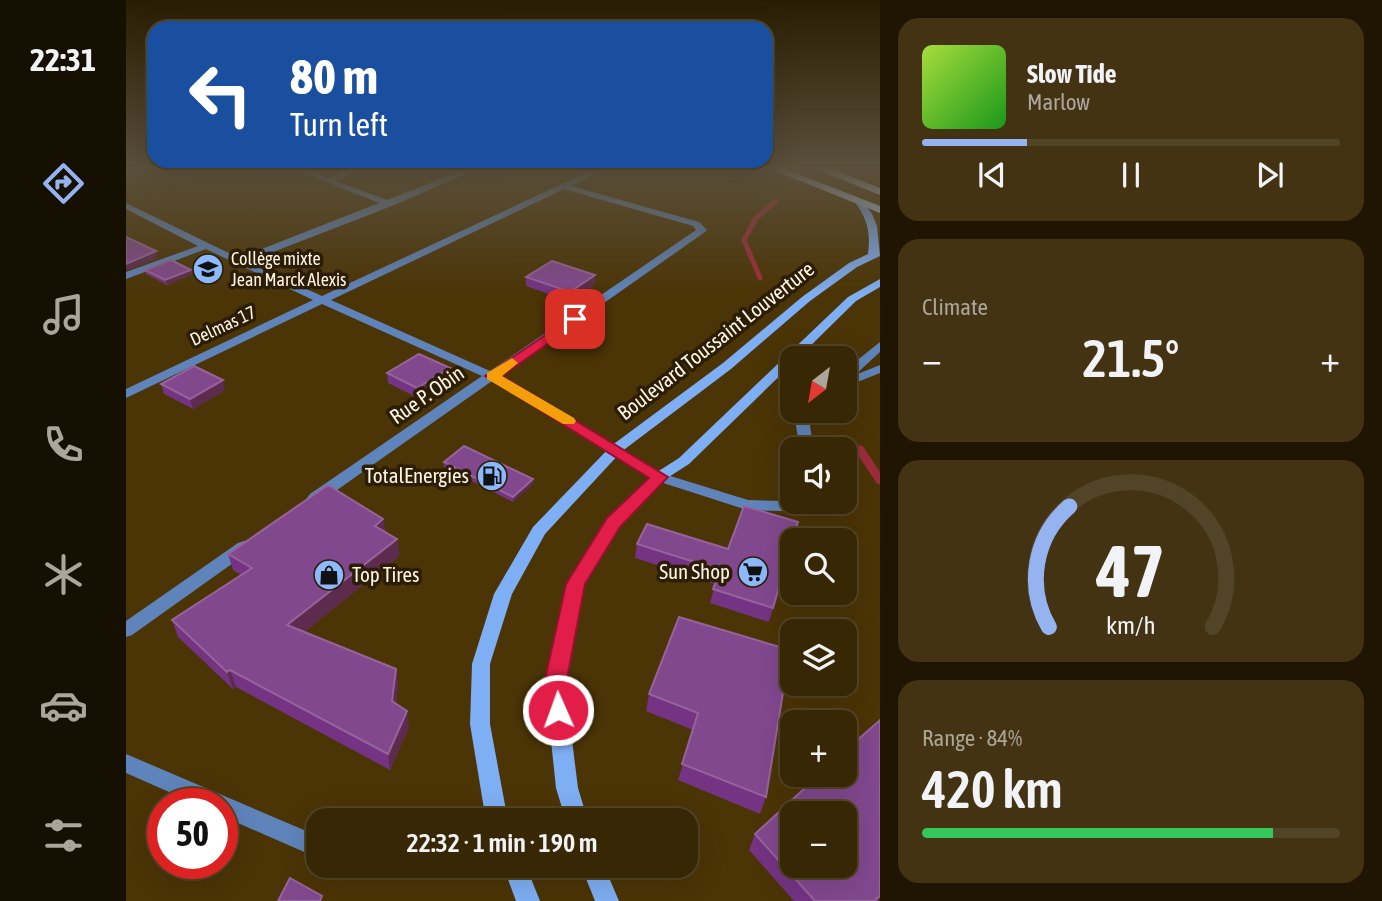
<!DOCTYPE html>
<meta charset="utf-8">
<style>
body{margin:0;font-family:"Asap Condensed",sans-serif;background:#433313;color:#f1f3f6;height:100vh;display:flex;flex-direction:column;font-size:26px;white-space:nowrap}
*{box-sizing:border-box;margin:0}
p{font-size:23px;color:#aba59a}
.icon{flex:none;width:38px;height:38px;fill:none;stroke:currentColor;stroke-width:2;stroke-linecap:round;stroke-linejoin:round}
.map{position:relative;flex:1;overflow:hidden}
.panel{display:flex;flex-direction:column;gap:18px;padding:18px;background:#1f1502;width:502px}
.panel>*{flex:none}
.guide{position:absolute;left:21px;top:21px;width:626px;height:147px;border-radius:21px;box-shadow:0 7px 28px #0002,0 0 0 2px #524426;background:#1a4fa0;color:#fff;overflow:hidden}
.needle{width:46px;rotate:211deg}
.fabs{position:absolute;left:654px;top:346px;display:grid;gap:14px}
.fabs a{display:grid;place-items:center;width:77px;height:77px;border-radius:14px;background:#382704;box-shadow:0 7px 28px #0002,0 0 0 2px #524426;font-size:35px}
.speed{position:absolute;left:21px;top:788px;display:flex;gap:14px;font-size:35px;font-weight:700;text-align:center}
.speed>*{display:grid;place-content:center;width:91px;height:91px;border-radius:50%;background:#382704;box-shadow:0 7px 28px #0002,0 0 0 2px #524426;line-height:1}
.speed .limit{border:10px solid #d22;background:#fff;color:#111}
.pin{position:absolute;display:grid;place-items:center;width:60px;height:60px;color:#fff;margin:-30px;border-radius:14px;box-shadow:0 4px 10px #0006}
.me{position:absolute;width:77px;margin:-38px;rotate:358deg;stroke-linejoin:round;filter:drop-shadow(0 0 5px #0008)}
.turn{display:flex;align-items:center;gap:24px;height:147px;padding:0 28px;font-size:32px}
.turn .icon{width:91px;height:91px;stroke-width:2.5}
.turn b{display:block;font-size:49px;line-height:60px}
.big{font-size:52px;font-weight:600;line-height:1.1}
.panel .widget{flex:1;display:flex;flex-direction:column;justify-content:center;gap:10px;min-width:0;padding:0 24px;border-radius:21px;background:#433313}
.panel .dial{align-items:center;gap:0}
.dial svg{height:182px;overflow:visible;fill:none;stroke:#524426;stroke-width:7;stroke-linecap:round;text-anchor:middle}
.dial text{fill:#f1f3f6;stroke:none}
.song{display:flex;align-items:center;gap:21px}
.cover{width:84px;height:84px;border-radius:10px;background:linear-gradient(135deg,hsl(80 70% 55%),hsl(120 70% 35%))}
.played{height:7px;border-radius:4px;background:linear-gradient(90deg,#95b2f1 25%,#524426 25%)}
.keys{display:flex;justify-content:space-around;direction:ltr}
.heat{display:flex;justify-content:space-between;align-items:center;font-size:38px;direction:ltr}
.charge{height:10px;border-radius:5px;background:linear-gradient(90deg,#34c759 84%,#524426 0)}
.trip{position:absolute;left:180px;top:808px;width:392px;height:70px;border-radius:21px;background:#382704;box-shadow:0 7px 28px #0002,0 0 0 2px #524426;font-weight:600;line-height:70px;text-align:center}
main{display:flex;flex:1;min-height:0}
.tabs{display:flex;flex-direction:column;width:126px;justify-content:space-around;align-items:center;background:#161002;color:#aba59a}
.tabs .icon{width:49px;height:49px}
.tabs .on{color:#95b2f1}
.tabs b{font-size:32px;color:#f1f3f6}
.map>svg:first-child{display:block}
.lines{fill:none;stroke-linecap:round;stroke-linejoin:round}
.stream-far1{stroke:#9e2c3b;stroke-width:5}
.stream{stroke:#9e2c3b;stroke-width:9}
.street{fill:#5f84bb;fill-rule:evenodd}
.secondary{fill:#7eaef3;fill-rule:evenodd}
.primary{fill:#afcefa;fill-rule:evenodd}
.wall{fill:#743383}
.shaded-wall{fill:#5d2b4d}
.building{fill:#82488e;stroke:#96639b;stroke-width:2;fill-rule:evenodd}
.route{fill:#e11d48;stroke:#92132f;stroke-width:2}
.slow{fill:#f59e0b}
.labels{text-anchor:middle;stroke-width:7;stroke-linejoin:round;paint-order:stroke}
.far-poi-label{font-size:18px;fill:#fff3e3;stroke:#2b1d06;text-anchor:start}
.far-street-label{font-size:18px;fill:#fff3e3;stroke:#2b1d06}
.street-label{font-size:21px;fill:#fff3e3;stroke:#2b1d06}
.poi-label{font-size:21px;fill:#fff3e3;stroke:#2b1d06;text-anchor:end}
</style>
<main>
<nav class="tabs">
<b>22:31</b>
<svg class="icon on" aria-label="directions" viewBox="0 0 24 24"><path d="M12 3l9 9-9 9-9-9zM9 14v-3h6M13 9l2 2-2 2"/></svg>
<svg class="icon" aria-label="music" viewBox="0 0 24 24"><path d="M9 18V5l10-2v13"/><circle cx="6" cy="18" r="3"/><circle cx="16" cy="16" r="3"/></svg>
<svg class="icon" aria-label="phone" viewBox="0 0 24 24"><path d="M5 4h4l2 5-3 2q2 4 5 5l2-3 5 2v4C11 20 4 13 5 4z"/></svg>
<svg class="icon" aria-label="climate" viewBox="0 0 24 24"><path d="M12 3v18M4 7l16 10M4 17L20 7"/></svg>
<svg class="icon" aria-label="car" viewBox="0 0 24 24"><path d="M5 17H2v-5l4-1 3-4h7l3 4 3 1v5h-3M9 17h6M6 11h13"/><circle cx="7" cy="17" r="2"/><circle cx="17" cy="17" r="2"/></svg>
<svg class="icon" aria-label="filters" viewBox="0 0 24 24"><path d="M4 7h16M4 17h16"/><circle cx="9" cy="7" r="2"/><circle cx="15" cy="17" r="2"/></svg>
</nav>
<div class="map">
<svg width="754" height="901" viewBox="0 0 754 901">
<rect width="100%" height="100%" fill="#4b3406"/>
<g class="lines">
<path class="stream-far1" d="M634 278 618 240 630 218 650 201"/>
<path class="stream" d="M734 450 754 480"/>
<g class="street">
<path d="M165 168H177L202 178 227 168H239L209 181 261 200 342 168H354L266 206 121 262 196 296 470 168H481L445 186 573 222 581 230 579 232 374 376 538 474 622 500 654 501 667 495V502L672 504 656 511 621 510 528 480 366 381 194 502H184L181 498 184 494 356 376 196 304 0 398V389L187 300 80 249 0 279V272L72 246 0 209V203L113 258 253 203ZM438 189 567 226 570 230 364 371 205 300Z"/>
<path d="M754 342V352L729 375 754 365V373L719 387V370Z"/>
<path d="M675 411H688L684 426 688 450H674L670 426Z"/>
<path d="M118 541 124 543 126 547 124 551 6 635 0 637V621L112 543Z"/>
<path d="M0 754 192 836V858L96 816V803H68L0 773Z"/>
<path d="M225 866H248L245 874 237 878 228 874Z"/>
</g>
<g class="secondary">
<path d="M729 199H735L746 214 751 226 754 256 731 267 684 301 605 369 495 452 419 534 386 594 364 664V724L382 821H360L344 724 346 664 368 594 407 527 485 446 597 363 676 297 723 263 742 254C745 232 741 218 728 201Z"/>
<path d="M754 279V287L730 301 671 359H667V363L563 464 538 480 493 527 458 584 439 684 452 788 462 821H440L430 788 419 684 442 584 481 519 528 474 553 458 722 297Z"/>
<path d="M377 866H400L414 901H390Z"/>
<path d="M455 866H478L493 901H469Z"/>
</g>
<g class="primary">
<path d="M642 168H657L754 206V213Z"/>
<path d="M687 168H702L754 188V195Z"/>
</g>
</g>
<g class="wall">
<path d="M19 270H65L66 274 41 285 20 274Z"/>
<path d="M469 275 468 285 443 301 400 286V277Z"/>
<path d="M324 368V378L292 398 262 383 261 373Z"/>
<path d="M35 384 99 390 67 409 38 394Z"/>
<path d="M318 462 407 479 406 485 387 502 318 467Z"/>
<path d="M257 519 259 532 271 539 273 556 178 632 270 669 272 685 270 703 283 727 264 770 110 687 107 689 52 637 46 620 115 575 107 570 102 554Z"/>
<path d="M672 522 643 622 584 603 589 584 509 558 511 544 602 549Z"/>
<path d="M553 617 640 797 634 814 552 780 567 730 520 711 523 694Z"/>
<path d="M629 834 754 901H668L623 850Z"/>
</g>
<g class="shaded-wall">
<path d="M30 251 32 258 0 271V264Z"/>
<path d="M65 270 66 274 41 285 39 280Z"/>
<path d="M469 275 468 285 443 301 444 292Z"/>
<path d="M324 368V378L292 398 291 388Z"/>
<path d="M97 380 99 390 67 409 64 399Z"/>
<path d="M407 479 406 485 387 502V497Z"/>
<path d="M257 519 259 535 249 526Z"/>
<path d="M271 539 273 556 165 642 161 625Z"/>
<path d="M270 669 272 685 268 718 266 701Z"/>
<path d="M104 670 110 687 107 689 101 672Z"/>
<path d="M281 711 283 727 264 770 262 754Z"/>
</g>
<g class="building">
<path d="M0 237 30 251 0 264Z"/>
<path d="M45 260 65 270 39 280 19 270Z"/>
<path d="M426 261 469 275 444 292 400 277Z"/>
<path d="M293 354 324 368 291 388 261 373Z"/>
<path d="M68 366 97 380 64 399 35 384Z"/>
<path d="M338 446 407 479 387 497 318 462Z"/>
<path d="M202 485 257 519 249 526 271 539 161 625 270 669 266 701 281 711 262 754 104 670 101 672 46 620 126 568 102 554Z"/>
<path d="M618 506 672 522 647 608 587 589 594 570 511 544 521 524 602 549Z"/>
<path d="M553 617 664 650 640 797 556 764 572 713 523 694Z"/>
<path d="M754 720V896L748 901H689L629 834 693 775H719V751ZM667 814H719V866H667Z"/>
<path d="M164 878 196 896 194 901H152Z"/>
</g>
<linearGradient id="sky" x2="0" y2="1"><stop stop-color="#291d03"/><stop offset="0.57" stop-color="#5b503b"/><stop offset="1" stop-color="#5b503b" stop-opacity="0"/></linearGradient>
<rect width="754" height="295" fill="url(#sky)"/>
<path class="route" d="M449 315 454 316V321L376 376 542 477 494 527 459 584 440 684 443 710 440 717 432 719 424 717 418 684 440 584 481 518 523 478 359 376Z"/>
<path class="slow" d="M386 358 392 363 376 376 448 418 450 421 448 424H437L361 379V373Z"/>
<defs>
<g id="school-disc" transform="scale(1.575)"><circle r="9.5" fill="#8cb9fc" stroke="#2b1d06"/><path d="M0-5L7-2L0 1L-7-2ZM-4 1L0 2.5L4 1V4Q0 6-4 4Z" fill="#111"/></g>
<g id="fuel-disc" transform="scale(1.575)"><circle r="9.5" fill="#8cb9fc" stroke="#2b1d06"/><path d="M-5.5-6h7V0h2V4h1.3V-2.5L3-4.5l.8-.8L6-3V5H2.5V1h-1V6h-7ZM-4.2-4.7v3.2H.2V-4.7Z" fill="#111"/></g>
<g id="supermarket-disc" transform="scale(1.575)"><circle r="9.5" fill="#8cb9fc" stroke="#2b1d06"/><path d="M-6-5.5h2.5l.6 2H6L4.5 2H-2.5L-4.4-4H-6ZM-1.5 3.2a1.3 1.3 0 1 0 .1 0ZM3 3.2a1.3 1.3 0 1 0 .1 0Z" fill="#111"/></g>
<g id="shop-disc" transform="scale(1.575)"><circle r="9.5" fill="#8cb9fc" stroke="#2b1d06"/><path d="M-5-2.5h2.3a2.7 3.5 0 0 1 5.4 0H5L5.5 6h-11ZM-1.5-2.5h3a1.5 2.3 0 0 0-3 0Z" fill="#111"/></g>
</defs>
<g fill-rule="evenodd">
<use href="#school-disc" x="82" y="269"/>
<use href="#fuel-disc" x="366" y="476"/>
<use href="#supermarket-disc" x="627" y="572"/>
<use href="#shop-disc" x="203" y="575"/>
</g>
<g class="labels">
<g class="far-poi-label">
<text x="105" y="265">Collège mixte<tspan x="105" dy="21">Jean Marck Alexis</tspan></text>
</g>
<g class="far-street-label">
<text transform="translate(97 326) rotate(-25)" y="6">Delmas 17</text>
</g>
<g class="street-label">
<text transform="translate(590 341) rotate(-38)" y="7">Boulevard Toussaint Louverture</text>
<text transform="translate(301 395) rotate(-35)" y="7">Rue P. Obin</text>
</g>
<g class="poi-label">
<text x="343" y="483">TotalEnergies</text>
<text x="604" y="579">Sun Shop</text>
<text x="226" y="582" text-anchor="start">Top Tires</text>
</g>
</g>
</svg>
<div class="fabs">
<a><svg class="needle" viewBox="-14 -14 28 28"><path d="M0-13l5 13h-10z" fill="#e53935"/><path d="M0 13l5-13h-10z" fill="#aba59a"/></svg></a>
<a><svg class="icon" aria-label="sound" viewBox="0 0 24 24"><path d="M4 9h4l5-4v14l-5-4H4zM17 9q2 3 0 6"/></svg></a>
<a><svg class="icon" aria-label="search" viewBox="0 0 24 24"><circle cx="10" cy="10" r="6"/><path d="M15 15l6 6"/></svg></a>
<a><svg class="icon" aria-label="layers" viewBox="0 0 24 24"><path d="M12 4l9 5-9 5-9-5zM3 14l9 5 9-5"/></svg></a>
<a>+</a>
<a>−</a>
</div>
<div class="speed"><div class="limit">50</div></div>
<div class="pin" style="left:449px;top:319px;background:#d93025"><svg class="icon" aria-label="arrive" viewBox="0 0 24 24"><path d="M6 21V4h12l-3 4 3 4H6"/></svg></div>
<svg class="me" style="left:432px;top:710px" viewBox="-20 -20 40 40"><circle r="17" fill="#e11d48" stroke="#fff" stroke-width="3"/><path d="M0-11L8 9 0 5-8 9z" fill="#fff"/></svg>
<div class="trip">22:32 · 1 min · 190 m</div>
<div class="guide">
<div class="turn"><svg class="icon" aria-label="left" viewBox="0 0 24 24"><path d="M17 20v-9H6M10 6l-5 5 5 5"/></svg><div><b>80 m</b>Turn left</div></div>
</div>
</div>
<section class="panel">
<div class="widget">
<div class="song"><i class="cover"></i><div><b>Slow Tide</b><p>Marlow</p></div></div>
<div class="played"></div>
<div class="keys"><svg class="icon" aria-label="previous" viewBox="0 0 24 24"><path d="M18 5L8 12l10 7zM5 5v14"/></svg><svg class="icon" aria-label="pause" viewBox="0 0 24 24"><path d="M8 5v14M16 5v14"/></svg><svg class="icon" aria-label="next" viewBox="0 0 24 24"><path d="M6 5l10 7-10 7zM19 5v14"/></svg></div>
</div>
<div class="widget"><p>Climate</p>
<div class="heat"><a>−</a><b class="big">21.5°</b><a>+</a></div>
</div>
<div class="widget dial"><svg viewBox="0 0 100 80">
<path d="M14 69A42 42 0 1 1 86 69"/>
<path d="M14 69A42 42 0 0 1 23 16" stroke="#95b2f1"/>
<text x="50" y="56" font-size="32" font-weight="700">47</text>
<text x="50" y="72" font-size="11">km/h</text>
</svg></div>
<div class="widget"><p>Range · 84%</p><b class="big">420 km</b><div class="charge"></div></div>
</section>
</main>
